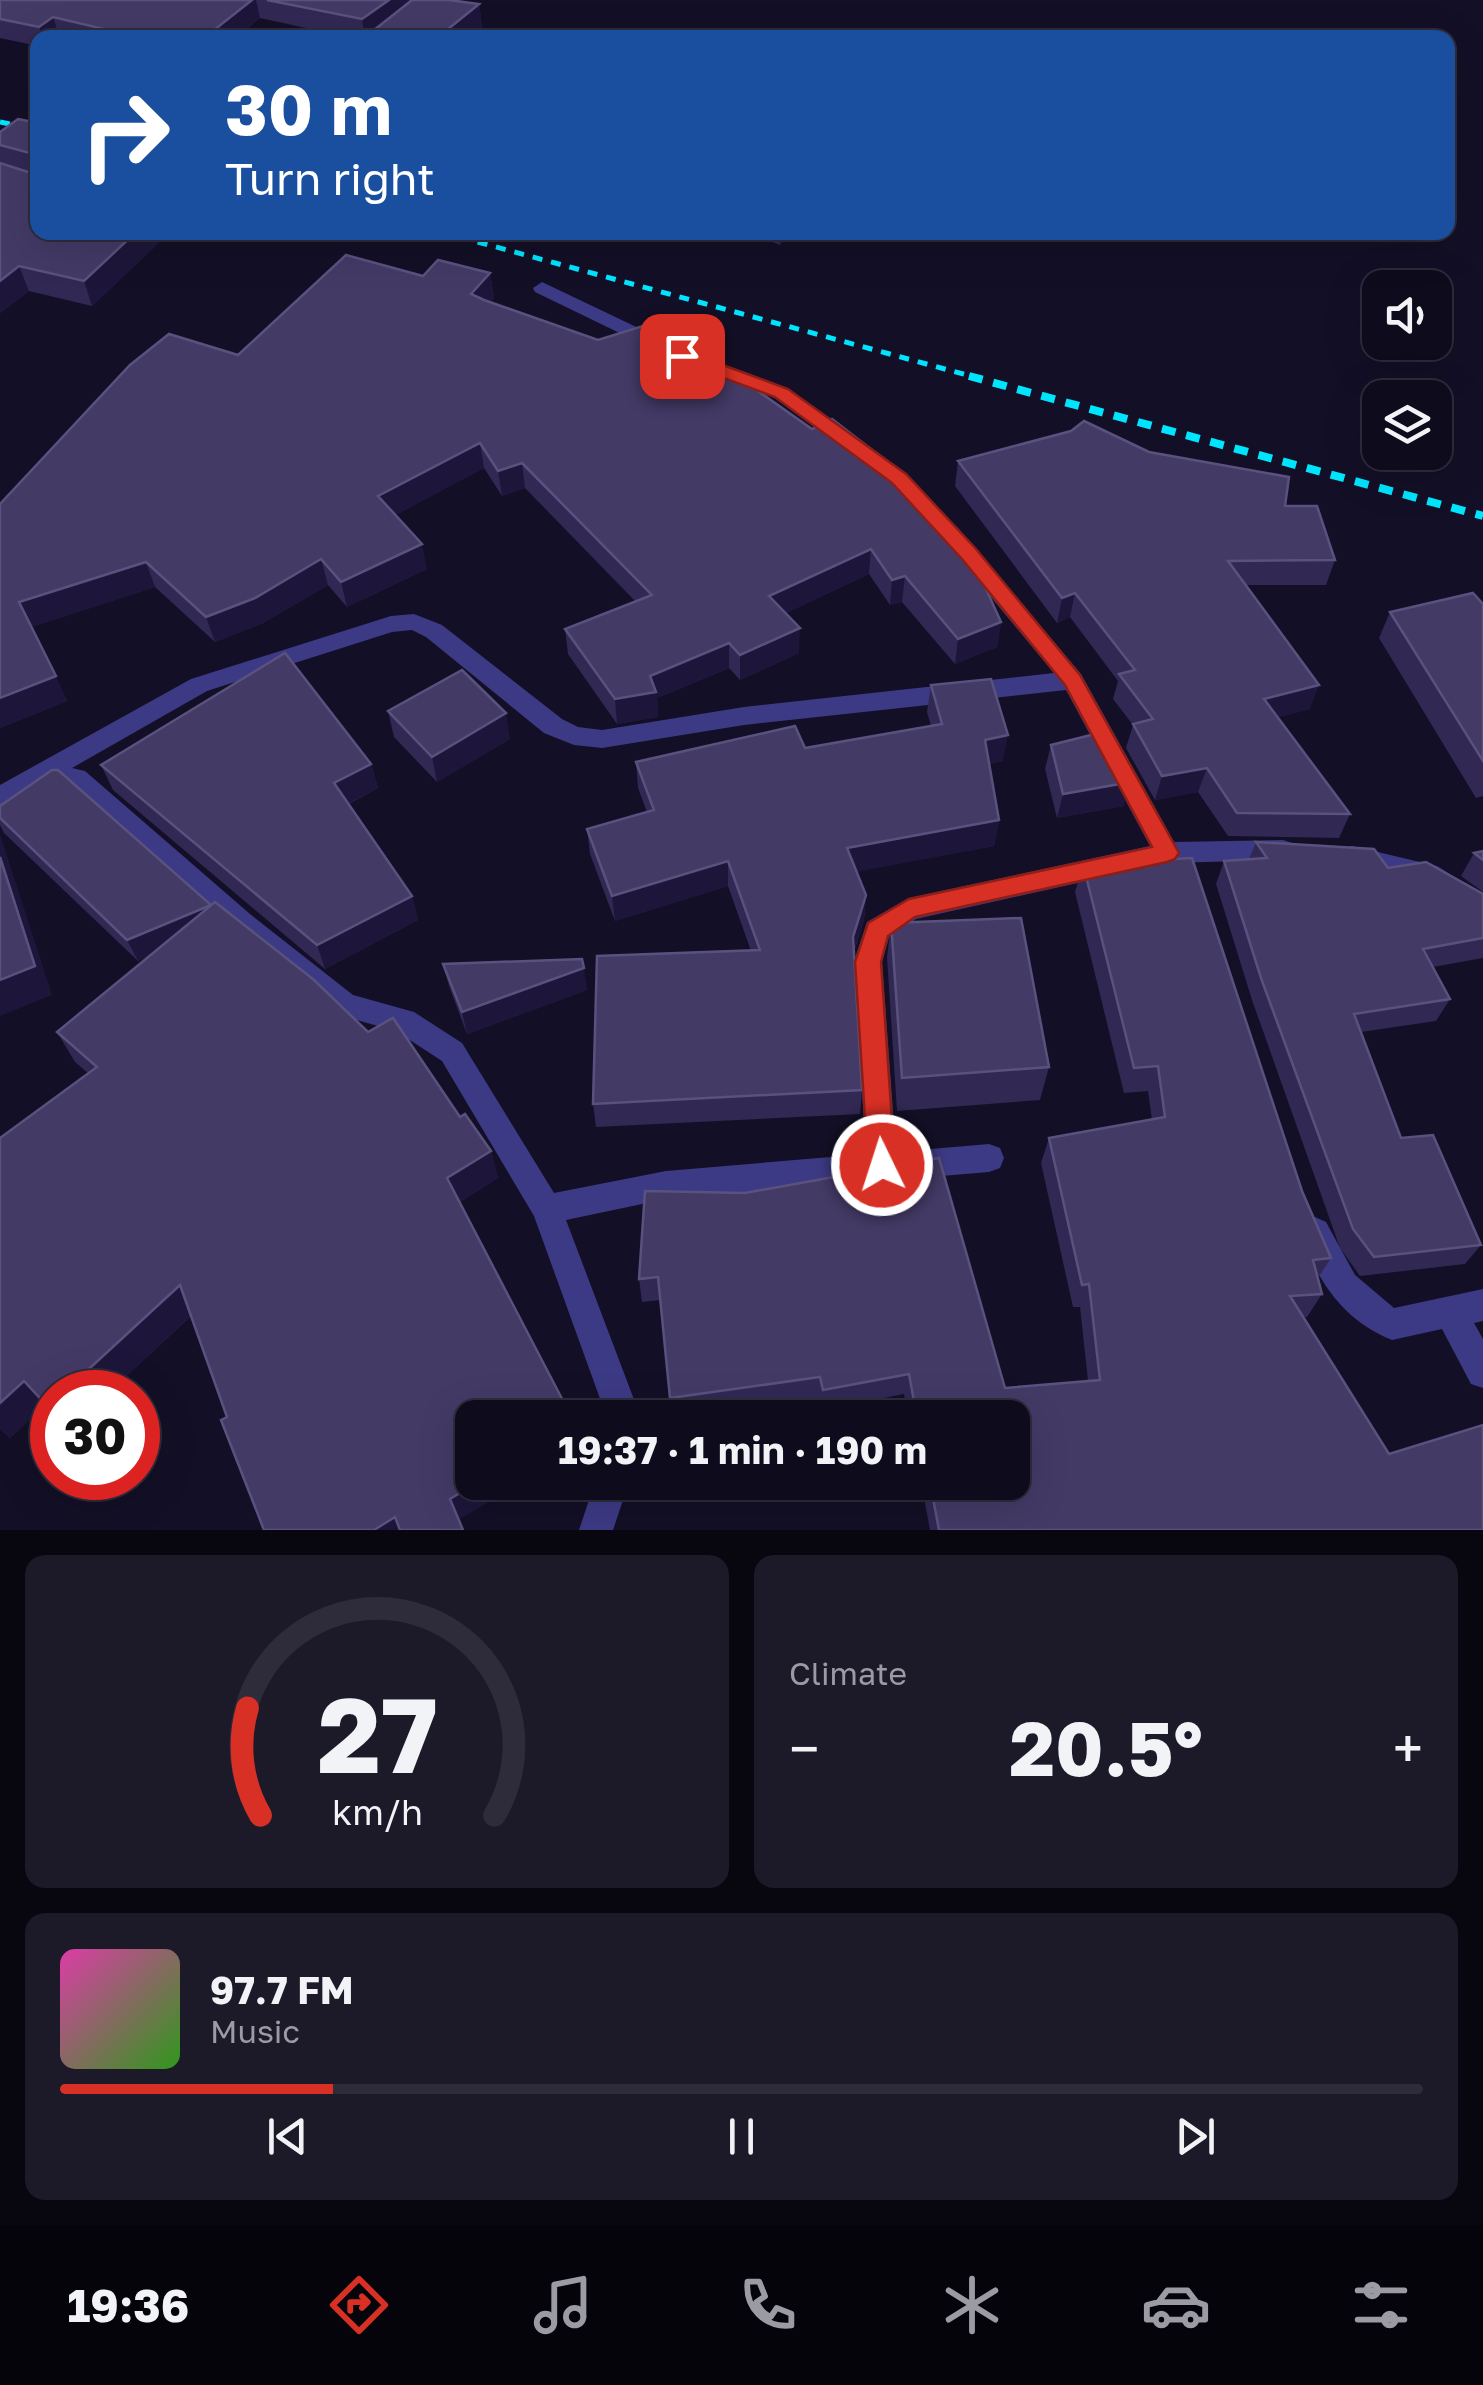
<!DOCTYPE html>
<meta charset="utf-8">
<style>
body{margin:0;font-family:"Golos Text",sans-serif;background:#1c1929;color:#f1f3f6;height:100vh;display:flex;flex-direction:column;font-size:38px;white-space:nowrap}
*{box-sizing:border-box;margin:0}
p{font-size:32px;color:#9b9ba3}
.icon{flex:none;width:55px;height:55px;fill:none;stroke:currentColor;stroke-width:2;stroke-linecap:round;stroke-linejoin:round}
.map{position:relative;height:1530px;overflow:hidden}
.panel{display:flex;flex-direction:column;gap:25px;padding:25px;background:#08060f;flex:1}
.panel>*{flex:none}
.hud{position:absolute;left:30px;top:30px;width:1425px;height:210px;border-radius:20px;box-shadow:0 10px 40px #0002,0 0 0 2px #2e2b3b;background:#1a4fa0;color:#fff;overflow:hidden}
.controls{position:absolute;left:1362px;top:270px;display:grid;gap:20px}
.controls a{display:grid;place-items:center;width:90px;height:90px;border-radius:20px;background:#0e0b1c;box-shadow:0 10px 40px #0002,0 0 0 2px #2e2b3b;font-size:50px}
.speed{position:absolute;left:30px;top:1370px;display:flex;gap:20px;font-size:50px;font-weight:700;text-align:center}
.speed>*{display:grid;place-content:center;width:130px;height:130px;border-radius:50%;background:#0e0b1c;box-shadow:0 10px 40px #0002,0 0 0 2px #2e2b3b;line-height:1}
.speed .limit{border:15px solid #d22;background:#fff;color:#111}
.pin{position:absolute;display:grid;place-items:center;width:85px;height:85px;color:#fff;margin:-42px;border-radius:20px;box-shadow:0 5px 15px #0006}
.me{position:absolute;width:110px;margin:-55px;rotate:356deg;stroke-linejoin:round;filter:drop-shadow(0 0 8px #0008)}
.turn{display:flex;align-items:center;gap:35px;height:210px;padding:0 30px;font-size:45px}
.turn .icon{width:130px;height:130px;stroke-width:2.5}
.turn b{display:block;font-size:70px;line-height:85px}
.big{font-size:75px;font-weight:700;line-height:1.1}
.panel .tile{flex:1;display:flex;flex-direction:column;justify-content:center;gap:15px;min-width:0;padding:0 35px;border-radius:20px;background:#1c1929}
.panel .dial{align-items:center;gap:0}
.dial svg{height:260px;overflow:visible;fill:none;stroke:#2e2b3b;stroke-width:7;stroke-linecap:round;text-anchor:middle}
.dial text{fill:#f1f3f6;stroke:none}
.song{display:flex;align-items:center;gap:30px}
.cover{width:120px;height:120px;border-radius:15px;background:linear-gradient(135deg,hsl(320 70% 55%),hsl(110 70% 35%))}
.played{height:10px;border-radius:5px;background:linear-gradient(90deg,#d93025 20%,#2e2b3b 20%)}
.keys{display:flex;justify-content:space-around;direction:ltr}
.heat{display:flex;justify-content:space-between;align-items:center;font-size:55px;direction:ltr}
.panel .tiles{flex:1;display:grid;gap:25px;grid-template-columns:1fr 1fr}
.tile:last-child{grid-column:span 2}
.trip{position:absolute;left:455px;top:1400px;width:575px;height:100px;border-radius:20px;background:#0e0b1c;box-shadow:0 10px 40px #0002,0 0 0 2px #2e2b3b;font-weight:700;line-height:100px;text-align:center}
.tab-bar{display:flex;height:160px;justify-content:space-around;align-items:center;background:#06040b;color:#9b9ba3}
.tab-bar .icon{width:70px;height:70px}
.tab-bar .selected{color:#d93025}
.tab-bar b{font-size:45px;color:#f1f3f6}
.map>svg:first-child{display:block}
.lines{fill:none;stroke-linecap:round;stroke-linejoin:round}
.street{fill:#3d3a85;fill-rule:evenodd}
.rail-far1{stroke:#00e5ff;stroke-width:5;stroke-dasharray:10 9;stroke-linecap:butt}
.rail{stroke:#00e5ff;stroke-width:8;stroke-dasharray:14 11;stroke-linecap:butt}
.wall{fill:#312854}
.shaded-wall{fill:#1d163a}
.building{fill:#433a66;stroke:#5a527e;stroke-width:2.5}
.route{fill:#d93025;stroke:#8d1f18;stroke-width:2.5}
</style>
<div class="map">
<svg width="1483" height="1530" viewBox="0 0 1483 1530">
<rect width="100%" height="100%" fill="#130f26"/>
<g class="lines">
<g class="street">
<path d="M542 282 714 364 788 389 860 441 857 446H843L774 397 700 372 535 292 533 288Z"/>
<path d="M949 525 957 527 1081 674 1174 842 1283 840 1292 843 1296 850 1292 857 1283 860 1167 863 916 919 889 937 882 962 896 1152 989 1144 1000 1148 1004 1158 1000 1168 989 1172 666 1199 566 1220 641 1418H607L534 1216 442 1061 396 1031 335 1014 230 930 70 788H36L0 807V785L191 679 391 616 414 614 442 625 562 719 578 727 602 730 744 707 1054 673 941 537 938 532 941 527ZM412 630 426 637 544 733 574 745 602 748 744 725 1066 690 1150 846 909 898 867 922 854 962 866 1154 666 1171 554 1193 462 1043 414 1012 353 995 250 914 85 771 72 768 207 691 392 632Z"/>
<path d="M1352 846 1437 866 1483 895V920L1421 883 1343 863 1339 856 1343 849Z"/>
<path d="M1315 1217 1326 1222 1355 1275 1394 1308 1483 1289V1321L1474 1323 1483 1339V1388L1471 1384 1442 1329 1392 1340C1342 1320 1317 1280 1300 1232L1304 1222Z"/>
<path d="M595 1482H629L613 1530H579Z"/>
</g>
<g class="rail-far1">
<path d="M0 122 38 130"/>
<path d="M441 232 978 378"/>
</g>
<path class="rail" d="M969 376 1483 516"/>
</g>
<g class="wall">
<path d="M0 0H449L479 4 482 28 470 38H352L260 18 236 38H38V46L0 38Z"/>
<path d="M38 123V232H170L92 306 29 291 0 313V132Z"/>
<path d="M747 232H794L780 245Z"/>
<path d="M490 273 494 298 490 302 707 381 1001 622 997 647 955 664 902 602 890 605 869 574 786 613 799 653 740 680 729 668 657 698 658 717 617 724 568 654 565 629 635 601 525 488 502 496 484 468 395 515 427 569 347 607 328 585 263 623 215 642 155 587 31 627 67 701 0 728V504L238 355 423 276Z"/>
<path d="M1149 452 1285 506 1335 560 1326 585H1246L1310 709 1278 717 1350 814 1339 838 1228 836 1198 792 1155 800 1126 748 1133 725 1113 699 1118 681 1070 617 1057 623 955 486 958 461Z"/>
<path d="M1483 604V796L1476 798 1379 638 1390 612Z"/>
<path d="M931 685 1003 761 989 764 999 820 994 846 857 871 866 895 864 920 854 952 862 1090 860 1114 596 1127 593 1104 751 951 728 886 615 921 590 854 587 829 647 812 638 788 636 762 805 748 931 726 927 712Z"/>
<path d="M388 711 510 739 437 782 394 737Z"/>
<path d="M1051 745 1124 806 1057 818 1045 769Z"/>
<path d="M371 764 378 788 349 804 412 896 418 920 325 969 113 790 101 765Z"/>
<path d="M0 806 211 905 368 1032 460 1117 491 1151 498 1178 460 1202V1519L227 1417 191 1316 109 1392H52L46 1404 10 1438 0 1429V1138L89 1074 75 1062 57 1032 149 956 138 961 4 833 0 825Z"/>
<path d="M1256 842 1388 868 1483 894V958L1433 967 1450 999 1436 1021 1361 1032 1401 1138 1481 1245 1465 1264 1360 1276 1340 1248 1252 1000 1216 884 1224 861 1249 859Z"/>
<path d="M1483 851V892L1461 876 1474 853Z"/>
<path d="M1083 864 1302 1191 1331 1258 1318 1278 1322 1294 1307 1317H1303L1389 1454 1483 1530H930L921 1482H1012V1418H908L904 1394 821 1411 818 1398 672 1418 660 1300 642 1302 639 1279 645 1191 1005 1388 1088 1381 1080 1307H1073L1041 1163 1049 1138 1152 1120 1148 1091 1124 1093 1075 892Z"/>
<path d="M891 923 1049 1067 1040 1100 897 1111 887 957Z"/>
<path d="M443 964 587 990 467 1034 449 986Z"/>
</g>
<g class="shaded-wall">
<path d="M252 0H256L260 18 236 38H204Z"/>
<path d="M389 0H422L365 38 362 19Z"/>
<path d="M479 4 482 28 470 38H437Z"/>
<path d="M53 17 60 38H43L39 27Z"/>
<path d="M136 232H170L92 306 84 281Z"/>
<path d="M780 232H794L780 245Z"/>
<path d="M19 266 29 291 0 313V281Z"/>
<path d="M490 273 494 298 475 319 471 294Z"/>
<path d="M480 443 484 468 383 522 378 496Z"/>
<path d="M522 463 525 488 502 496 498 471Z"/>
<path d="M422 544 427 569 347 607 341 582Z"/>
<path d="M871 549 869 574 769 621V596Z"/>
<path d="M321 559 328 585 263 623 215 642 206 617Z"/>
<path d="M146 562 155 587 31 627 19 602Z"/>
<path d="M905 576 902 602 890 605 892 580Z"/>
<path d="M1075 593 1070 617 1057 623 1062 598Z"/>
<path d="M1001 622 997 647 955 664 958 639Z"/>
<path d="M800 628 799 653 740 680V655Z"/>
<path d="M729 643V668L657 698 658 717 617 724 615 699 650 676Z"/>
<path d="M56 676 67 701 0 728V698Z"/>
<path d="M1319 685 1310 709 1255 723 1264 699Z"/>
<path d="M506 713 510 739 437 782 432 757Z"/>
<path d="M1008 735 1003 761 980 766 985 740Z"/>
<path d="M371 764 378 788 342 807 334 783Z"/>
<path d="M1207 768 1198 792 1155 800 1162 776Z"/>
<path d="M1131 782 1124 806 1057 818 1063 794Z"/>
<path d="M999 820 994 846 845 874 847 848Z"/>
<path d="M0 834 52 995 0 1016Z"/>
<path d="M728 861V886L615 921 612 896Z"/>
<path d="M866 895 864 920 850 962 853 937Z"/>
<path d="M412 896 418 920 325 969 317 945Z"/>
<path d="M212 906 221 927 138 961 127 940Z"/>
<path d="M584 968 587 990 467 1034 462 1012Z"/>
<path d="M491 1151 498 1178 455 1205 447 1178Z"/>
<path d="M180 1285 197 1310 109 1392H64Z"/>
<path d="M24 1381 46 1404 10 1438 0 1429V1403Z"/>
<path d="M478 1482H522L460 1519 463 1530 450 1499Z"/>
<path d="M395 1517 403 1530H374Z"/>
</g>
<g class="building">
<path d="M0 0H252L204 38H142L53 17 39 27 0 19Z"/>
<path d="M267 0H389L362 19Z"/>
<path d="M412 0H449L479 4 437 38H364Z"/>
<path d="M18 119 38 123V232H136L84 281 19 266 0 281V163L28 172 33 168 30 153 0 145V132Z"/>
<path d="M346 255 423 276 438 260 490 273 471 294 484 300 598 340 646 325 669 336 707 381 728 370 812 429 832 419 902 473 962 536 1001 622 958 639 905 576 892 580 871 549 769 596 800 628 740 655 729 643 650 676 656 692 615 699 565 629 652 595 522 463 498 471 480 443 378 496 422 544 341 582 321 559 255 598 206 617 146 562 19 602 56 676 0 698V504L130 365 169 334 238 355Z"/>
<path d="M1084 421 1149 452 1289 477 1285 506H1317L1335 560 1228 561 1319 685 1264 699 1350 814 1237 813 1207 768 1162 776 1133 724 1153 719 1119 674 1135 670 1075 593 1062 598 958 461 1071 431Z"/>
<path d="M1473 593 1483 604V761L1390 612Z"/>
<path d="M285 653 371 764 334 783 412 896 317 945 101 765Z"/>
<path d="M462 670 506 713 432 757 388 711Z"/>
<path d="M991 679 1008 735 985 740 999 820 847 848 866 895 853 937 862 1090 593 1104 597 956 760 950 728 861 612 896 587 829 654 810 636 762 795 726 805 748 942 724 931 685Z"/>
<path d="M1103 732 1131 782 1063 794 1051 745Z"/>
<path d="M52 770H58L211 905 127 940 0 818V806Z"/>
<path d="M1256 842 1374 849 1388 868 1426 862 1483 894V938L1423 949 1450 999 1354 1014 1401 1138 1433 1135 1481 1245 1374 1257 1353 1229 1261 978 1224 861 1267 858Z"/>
<path d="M1483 851V860L1474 853Z"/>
<path d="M0 857 35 966 0 980Z"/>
<path d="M1192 858 1302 1191 1331 1258 1313 1260 1322 1294 1290 1296 1389 1454 1483 1425V1530H939L930 1482H1012V1418H917L909 1374 823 1390 820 1377 670 1398 658 1277 639 1279 645 1191 745 1193 939 1158 1005 1388 1100 1380 1089 1284 1082 1285 1049 1138 1165 1117 1158 1066 1134 1068 1083 864Z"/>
<path d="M215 902 314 980 368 1032 393 1018 460 1117 465 1114 491 1151 447 1178 572 1418H472V1482H478L450 1499 463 1530H400L395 1517 374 1530H264L221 1420 227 1417 180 1285 64 1392H52V1403L48 1407 24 1381 0 1403V1138L97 1067 57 1032Z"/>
<path d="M1021 918 1049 1067 902 1078 891 923Z"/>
<path d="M582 959 584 968 462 1012 443 964Z"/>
</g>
<path class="route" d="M682 350 788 389 906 474 976 549 1080 675 1179 853 1175 859 1167 862 915 917 888 936 881 962 895 1165 891 1174 882 1178 872 1174 868 1165 855 962 868 923 909 899 1152 847 1065 685 962 559 892 483 775 397 675 360 673 356Z"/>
</svg>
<div class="controls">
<a><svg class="icon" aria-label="sound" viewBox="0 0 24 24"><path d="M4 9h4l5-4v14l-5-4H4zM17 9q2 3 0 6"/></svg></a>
<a><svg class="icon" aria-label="layers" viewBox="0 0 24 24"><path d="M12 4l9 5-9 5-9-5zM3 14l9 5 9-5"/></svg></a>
</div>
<div class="speed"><div class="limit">30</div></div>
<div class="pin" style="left:682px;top:356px;background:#d93025"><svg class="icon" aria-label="arrive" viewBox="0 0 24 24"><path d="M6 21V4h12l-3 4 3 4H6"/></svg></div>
<svg class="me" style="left:882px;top:1165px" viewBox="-20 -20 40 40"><circle r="17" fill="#d93025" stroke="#fff" stroke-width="3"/><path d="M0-11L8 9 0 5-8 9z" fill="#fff"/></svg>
<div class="trip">19:37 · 1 min · 190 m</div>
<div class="hud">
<div class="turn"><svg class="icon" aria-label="right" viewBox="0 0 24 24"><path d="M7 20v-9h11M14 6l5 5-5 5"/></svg><div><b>30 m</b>Turn right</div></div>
</div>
</div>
<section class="panel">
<div class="tiles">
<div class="tile dial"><svg viewBox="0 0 100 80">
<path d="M14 69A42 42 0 1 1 86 69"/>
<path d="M14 69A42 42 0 0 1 10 36" stroke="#d93025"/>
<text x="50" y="56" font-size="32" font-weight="700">27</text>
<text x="50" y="72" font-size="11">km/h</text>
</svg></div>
<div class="tile"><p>Climate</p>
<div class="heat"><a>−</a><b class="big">20.5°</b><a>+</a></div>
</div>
<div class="tile">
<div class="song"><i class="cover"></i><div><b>97.7 FM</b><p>Music</p></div></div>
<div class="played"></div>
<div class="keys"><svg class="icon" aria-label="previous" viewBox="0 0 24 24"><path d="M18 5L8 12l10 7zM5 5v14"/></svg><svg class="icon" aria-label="pause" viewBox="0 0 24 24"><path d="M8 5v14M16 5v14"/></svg><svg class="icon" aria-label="next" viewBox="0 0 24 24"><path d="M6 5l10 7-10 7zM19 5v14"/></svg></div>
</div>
</div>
</section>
<nav class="tab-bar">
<b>19:36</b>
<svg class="icon selected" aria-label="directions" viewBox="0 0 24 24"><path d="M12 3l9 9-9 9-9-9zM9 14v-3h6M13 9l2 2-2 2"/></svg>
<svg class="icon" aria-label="music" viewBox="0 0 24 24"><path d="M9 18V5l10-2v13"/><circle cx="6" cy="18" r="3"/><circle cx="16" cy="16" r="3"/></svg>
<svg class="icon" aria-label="phone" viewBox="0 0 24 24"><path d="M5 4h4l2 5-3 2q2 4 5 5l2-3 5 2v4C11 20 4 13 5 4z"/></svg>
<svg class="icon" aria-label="climate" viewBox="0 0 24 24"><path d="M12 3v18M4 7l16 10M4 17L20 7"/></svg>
<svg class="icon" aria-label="car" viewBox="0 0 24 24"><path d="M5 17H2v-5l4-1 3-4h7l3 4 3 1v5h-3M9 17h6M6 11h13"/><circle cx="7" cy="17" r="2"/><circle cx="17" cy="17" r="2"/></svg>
<svg class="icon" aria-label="filters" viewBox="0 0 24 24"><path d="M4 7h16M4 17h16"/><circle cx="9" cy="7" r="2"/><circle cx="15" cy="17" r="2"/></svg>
</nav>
